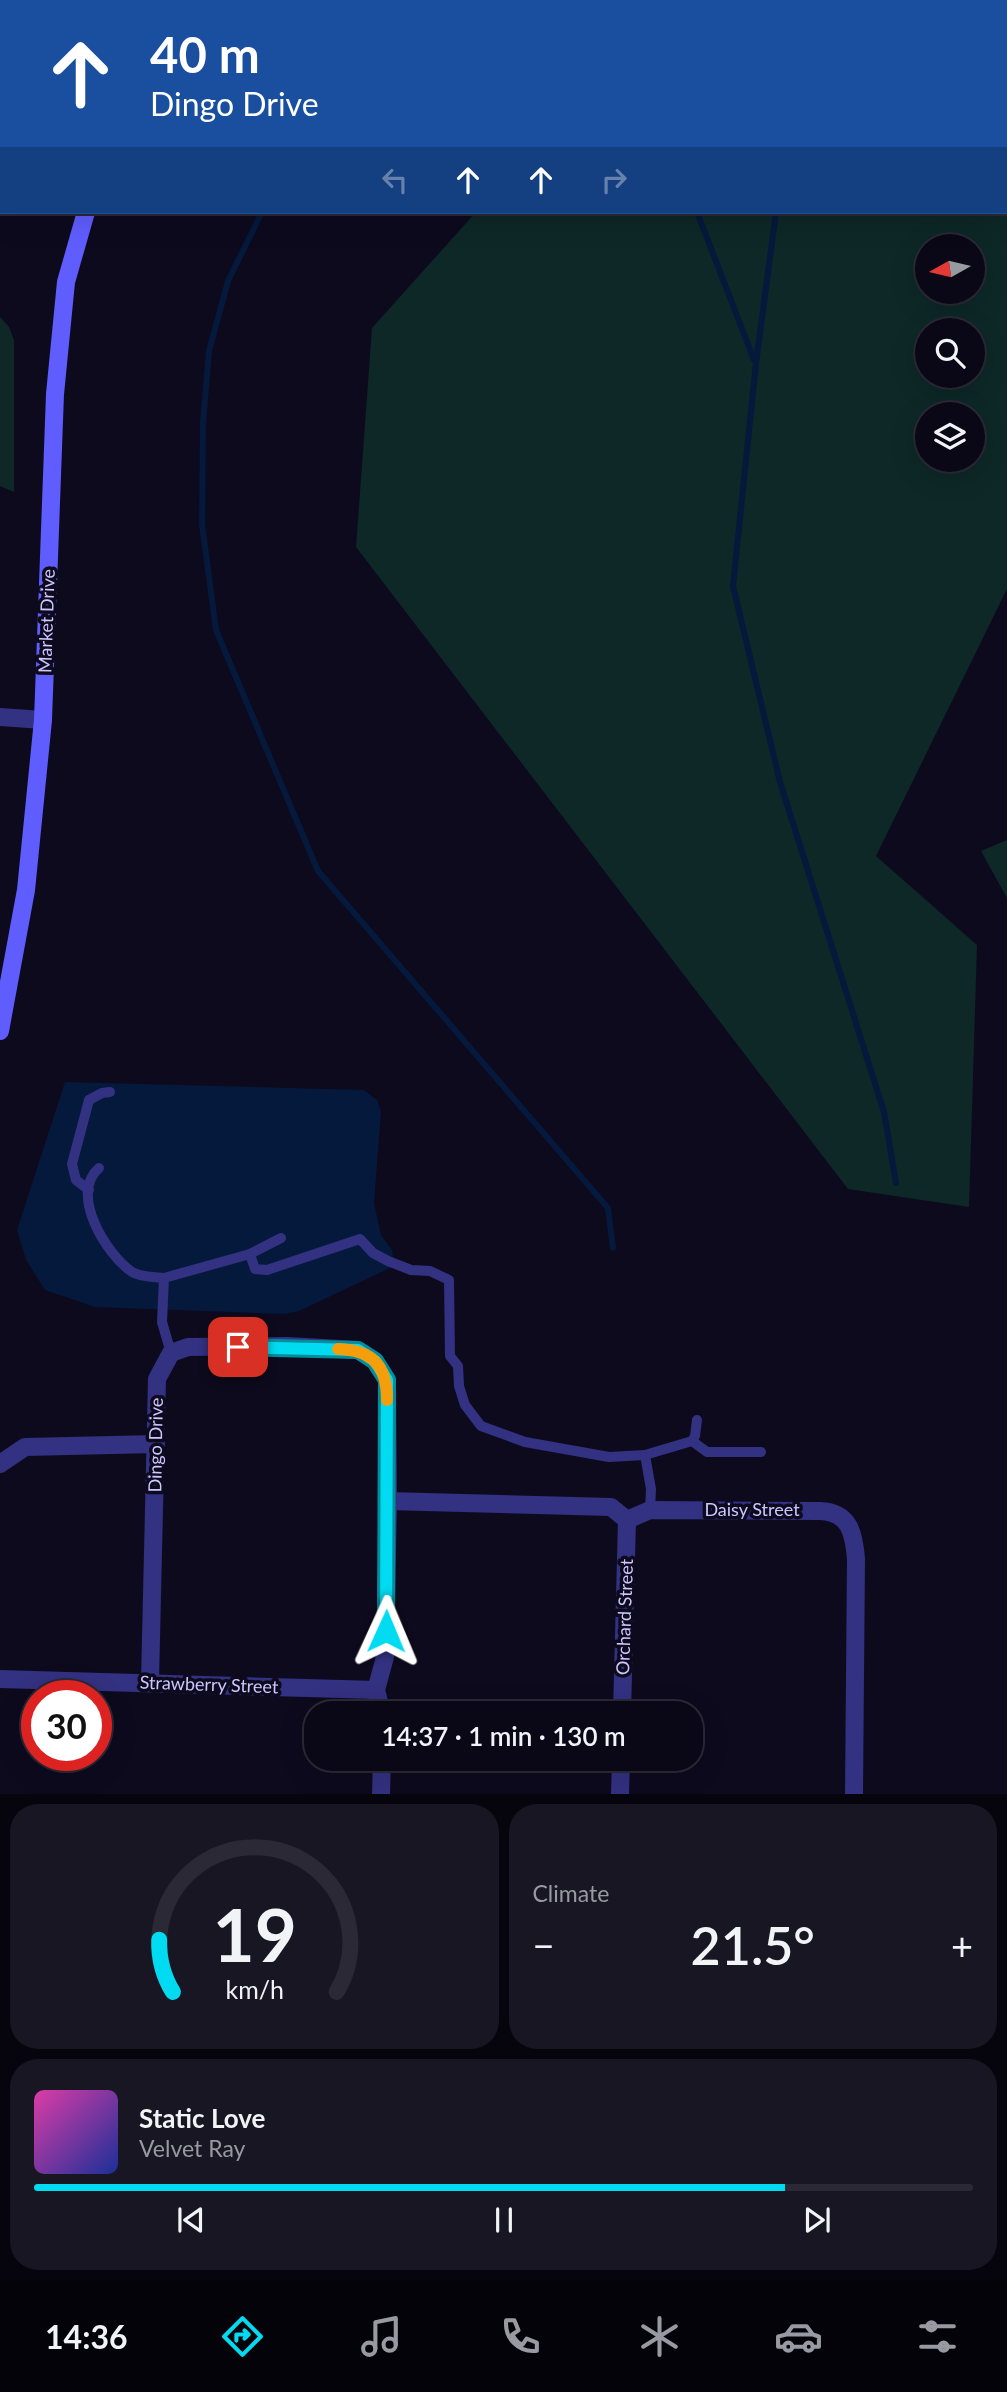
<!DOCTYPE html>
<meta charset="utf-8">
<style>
body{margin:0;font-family:Lato,sans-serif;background:#181623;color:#f1f3f6;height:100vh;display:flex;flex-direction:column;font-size:26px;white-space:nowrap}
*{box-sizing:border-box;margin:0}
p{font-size:23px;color:#999aa1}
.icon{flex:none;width:38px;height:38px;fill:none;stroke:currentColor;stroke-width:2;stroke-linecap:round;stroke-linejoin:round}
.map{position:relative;height:1794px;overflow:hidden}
.drawer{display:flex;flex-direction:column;gap:10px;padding:10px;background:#06040c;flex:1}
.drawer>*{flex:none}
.guide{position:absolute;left:0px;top:0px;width:1008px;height:214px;box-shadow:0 7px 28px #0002,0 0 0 2px #2a2935;background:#1a4fa0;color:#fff;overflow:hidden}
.needle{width:46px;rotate:262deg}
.tools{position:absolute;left:915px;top:234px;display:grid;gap:14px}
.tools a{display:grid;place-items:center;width:70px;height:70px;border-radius:50%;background:#0a0816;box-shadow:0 7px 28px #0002,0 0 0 2px #2a2935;font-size:35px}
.speed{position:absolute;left:21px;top:1680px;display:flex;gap:14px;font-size:35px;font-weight:700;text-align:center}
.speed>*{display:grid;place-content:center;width:91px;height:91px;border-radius:50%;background:#0a0816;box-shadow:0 7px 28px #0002,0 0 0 2px #2a2935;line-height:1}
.speed .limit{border:10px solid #d22;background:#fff;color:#111}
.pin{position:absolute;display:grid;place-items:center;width:60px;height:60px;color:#fff;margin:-30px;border-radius:14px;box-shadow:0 4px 10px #0006}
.me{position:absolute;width:77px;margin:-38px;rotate:1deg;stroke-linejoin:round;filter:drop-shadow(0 0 5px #0008)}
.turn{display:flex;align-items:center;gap:24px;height:147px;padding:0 35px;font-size:32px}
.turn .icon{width:91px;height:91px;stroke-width:2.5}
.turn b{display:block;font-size:49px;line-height:60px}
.lanes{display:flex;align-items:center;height:66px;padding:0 35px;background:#0003;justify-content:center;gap:35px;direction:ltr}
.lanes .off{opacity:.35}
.big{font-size:52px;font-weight:600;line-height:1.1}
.drawer .widget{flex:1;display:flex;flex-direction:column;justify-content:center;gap:10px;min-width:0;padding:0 24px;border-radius:28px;background:#181623}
.drawer .dial{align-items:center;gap:0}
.dial svg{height:182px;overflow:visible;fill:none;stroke:#2a2935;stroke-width:7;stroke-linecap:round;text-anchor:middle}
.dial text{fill:#f1f3f6;stroke:none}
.song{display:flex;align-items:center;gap:21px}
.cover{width:84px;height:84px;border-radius:10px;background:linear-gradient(135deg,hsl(320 70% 55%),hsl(230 70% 35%))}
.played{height:7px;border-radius:4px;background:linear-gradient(90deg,#00dbf1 80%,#2a2935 80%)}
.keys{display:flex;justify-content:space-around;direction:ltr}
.heat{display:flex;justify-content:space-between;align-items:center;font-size:38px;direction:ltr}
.drawer .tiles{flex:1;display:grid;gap:10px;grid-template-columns:1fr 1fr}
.widget:last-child{grid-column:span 2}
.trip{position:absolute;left:304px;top:1701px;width:399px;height:70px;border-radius:28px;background:#0a0816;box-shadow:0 7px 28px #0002,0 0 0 2px #2a2935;font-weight:600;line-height:70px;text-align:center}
.tab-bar{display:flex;height:112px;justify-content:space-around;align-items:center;background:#040309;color:#999aa1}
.tab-bar .icon{width:49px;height:49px}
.tab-bar .current{color:#00dbf1}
.tab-bar b{font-size:32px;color:#f1f3f6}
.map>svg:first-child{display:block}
.green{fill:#0d2827;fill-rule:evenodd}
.water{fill:#05193c}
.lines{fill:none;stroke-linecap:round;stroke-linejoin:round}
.stream{stroke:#05193c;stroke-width:6}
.lane{stroke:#333181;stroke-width:10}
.street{stroke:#333181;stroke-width:18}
.secondary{stroke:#605dff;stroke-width:18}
.route-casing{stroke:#008e9d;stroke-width:18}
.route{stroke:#00dbf1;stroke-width:12}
.slow{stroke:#f59e0b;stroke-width:12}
.labels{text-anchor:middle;stroke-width:7;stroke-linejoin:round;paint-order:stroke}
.street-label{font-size:18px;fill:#cdc6ff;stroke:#0d0a1e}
</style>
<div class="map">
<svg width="1007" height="1794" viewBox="0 0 1007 1794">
<rect width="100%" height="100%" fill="#0d0a1e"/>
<g class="green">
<path d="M508 0H1007V589L876 856 977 945 969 1207 848 1189 356 547 372 328 476 212H1006V2H508ZM928 247H973V292H928ZM928 331H973V376H928ZM928 415H973V460H928Z"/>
<path d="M0 317 9 327 14 340V492L0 486Z"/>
<path d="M1007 840V898L981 851Z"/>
</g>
<path class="water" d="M65 1082 364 1090 377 1100 381 1112 374 1203 381 1235 392 1250 394 1266 299 1311 284 1314 95 1307 45 1290 26 1260 17 1230Z"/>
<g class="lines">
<g class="stream">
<path d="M645 0 646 2"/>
<path d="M964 0 967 2"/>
<path d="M492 2 493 0"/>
<path d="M803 2 804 0"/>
<path d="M1006 31 1007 32"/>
<path d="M262 212 228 281 209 351 203 423 202 524 216 630 318 871 608 1208 613 1248"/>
<path d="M697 212 754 360"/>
<path d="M776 212 756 363 733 586 780 782 884 1112 896 1183"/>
</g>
<g class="lane">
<path d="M99 1168C69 1194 106 1254 132 1272 140 1277 154 1277 164 1278L162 1322 171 1353"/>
<path d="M89 1190 76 1180 72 1164 89 1100 102 1093 110 1092"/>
<path d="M250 1254 255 1269 267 1270 360 1239 373 1253 388 1261 411 1270 430 1271 449 1280 450 1356 458 1366 459 1386 465 1405 481 1426 525 1442 609 1457 645 1455 651 1489 650 1510"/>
<path d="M164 1278 250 1254 281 1238"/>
<path d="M692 1441 707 1452H761"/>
<path d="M645 1455 692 1441 695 1436 697 1420"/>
</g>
<g class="street">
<path d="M0 717 43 720"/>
<path d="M0 1464 25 1447 156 1444"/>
<path d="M388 1501 611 1507 627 1520 650 1510 820 1511C850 1512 854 1534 856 1559L854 1794"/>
<path d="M0 1679 376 1690"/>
<path d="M150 1682 157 1379 171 1353 188 1347 288 1346 358 1350 375 1361 387 1380 388 1501 385 1657 376 1690 382 1713"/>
<path d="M622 1713 627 1520"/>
<path d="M381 1794 382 1759"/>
<path d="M620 1794 621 1759"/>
</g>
<g class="secondary">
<path d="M214 2 215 0"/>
<path d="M0 1031 26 890 43 720 55 394 66 282 86 212"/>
</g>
</g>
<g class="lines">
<g class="route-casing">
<path id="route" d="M238 1347 358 1350 375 1361 387 1380 386 1631"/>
</g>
<use href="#route" class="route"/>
<path class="slow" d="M338 1349C372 1350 387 1365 387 1400"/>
</g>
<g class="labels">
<g class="street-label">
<text transform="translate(47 621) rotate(-88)" y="6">Market Drive</text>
<text transform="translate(156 1445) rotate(-89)" y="6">Dingo Drive</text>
<text x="752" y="1516">Daisy Street</text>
<text transform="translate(625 1617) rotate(-88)" y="6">Orchard Street</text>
<text transform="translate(209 1685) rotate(2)" y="6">Strawberry Street</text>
</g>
</g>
</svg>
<div class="tools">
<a><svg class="needle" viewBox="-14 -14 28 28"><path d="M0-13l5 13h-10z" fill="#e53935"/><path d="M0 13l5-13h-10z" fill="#999aa1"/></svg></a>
<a><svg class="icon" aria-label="search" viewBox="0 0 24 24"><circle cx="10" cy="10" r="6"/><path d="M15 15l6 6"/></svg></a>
<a><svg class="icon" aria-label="layers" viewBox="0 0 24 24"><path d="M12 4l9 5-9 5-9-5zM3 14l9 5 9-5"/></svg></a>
</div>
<div class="speed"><div class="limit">30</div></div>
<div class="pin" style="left:238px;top:1347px;background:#d93025"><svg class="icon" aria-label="arrive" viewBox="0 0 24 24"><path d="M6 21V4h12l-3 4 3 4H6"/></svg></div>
<svg class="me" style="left:386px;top:1631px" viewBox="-20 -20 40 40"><path d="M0-17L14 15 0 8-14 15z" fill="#00dbf1" stroke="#fff" stroke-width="4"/></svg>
<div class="trip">14:37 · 1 min · 130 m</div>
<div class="guide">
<div class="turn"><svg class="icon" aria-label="ahead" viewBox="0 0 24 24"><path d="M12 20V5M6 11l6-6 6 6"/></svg><div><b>40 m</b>Dingo Drive</div></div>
<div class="lanes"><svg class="icon off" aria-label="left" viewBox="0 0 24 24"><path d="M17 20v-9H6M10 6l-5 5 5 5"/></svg><svg class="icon" aria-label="ahead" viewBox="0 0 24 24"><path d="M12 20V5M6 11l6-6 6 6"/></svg><svg class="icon" aria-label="ahead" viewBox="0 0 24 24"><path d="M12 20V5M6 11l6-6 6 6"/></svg><svg class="icon off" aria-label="right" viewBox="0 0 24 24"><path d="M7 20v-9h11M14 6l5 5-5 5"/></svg></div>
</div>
</div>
<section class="drawer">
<div class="tiles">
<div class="widget dial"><svg viewBox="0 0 100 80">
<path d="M14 69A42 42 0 1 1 86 69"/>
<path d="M14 69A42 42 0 0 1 8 46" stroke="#00dbf1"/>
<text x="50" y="56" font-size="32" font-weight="700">19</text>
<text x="50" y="72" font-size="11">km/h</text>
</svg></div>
<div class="widget"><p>Climate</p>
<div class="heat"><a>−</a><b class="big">21.5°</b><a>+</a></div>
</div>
<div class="widget">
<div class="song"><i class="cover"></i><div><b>Static Love</b><p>Velvet Ray</p></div></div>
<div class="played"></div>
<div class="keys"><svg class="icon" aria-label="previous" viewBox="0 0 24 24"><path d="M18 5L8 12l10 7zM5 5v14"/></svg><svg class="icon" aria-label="pause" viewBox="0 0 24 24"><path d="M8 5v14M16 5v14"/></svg><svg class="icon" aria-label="next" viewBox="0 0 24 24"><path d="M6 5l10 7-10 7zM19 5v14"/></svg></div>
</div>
</div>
</section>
<nav class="tab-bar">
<b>14:36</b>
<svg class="icon current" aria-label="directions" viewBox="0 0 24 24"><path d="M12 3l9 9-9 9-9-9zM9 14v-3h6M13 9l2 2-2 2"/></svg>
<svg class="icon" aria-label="music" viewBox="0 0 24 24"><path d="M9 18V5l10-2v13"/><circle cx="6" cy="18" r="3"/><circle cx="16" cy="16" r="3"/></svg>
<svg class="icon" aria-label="phone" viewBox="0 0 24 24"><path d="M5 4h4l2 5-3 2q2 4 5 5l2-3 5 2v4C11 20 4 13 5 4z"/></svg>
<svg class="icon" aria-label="climate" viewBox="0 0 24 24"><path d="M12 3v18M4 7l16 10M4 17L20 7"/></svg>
<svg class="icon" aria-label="car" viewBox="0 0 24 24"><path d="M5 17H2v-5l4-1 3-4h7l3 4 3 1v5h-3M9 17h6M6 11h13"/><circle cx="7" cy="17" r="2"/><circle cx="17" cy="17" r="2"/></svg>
<svg class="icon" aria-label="filters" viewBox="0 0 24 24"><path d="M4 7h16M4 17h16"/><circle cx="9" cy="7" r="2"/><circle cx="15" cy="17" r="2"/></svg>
</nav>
